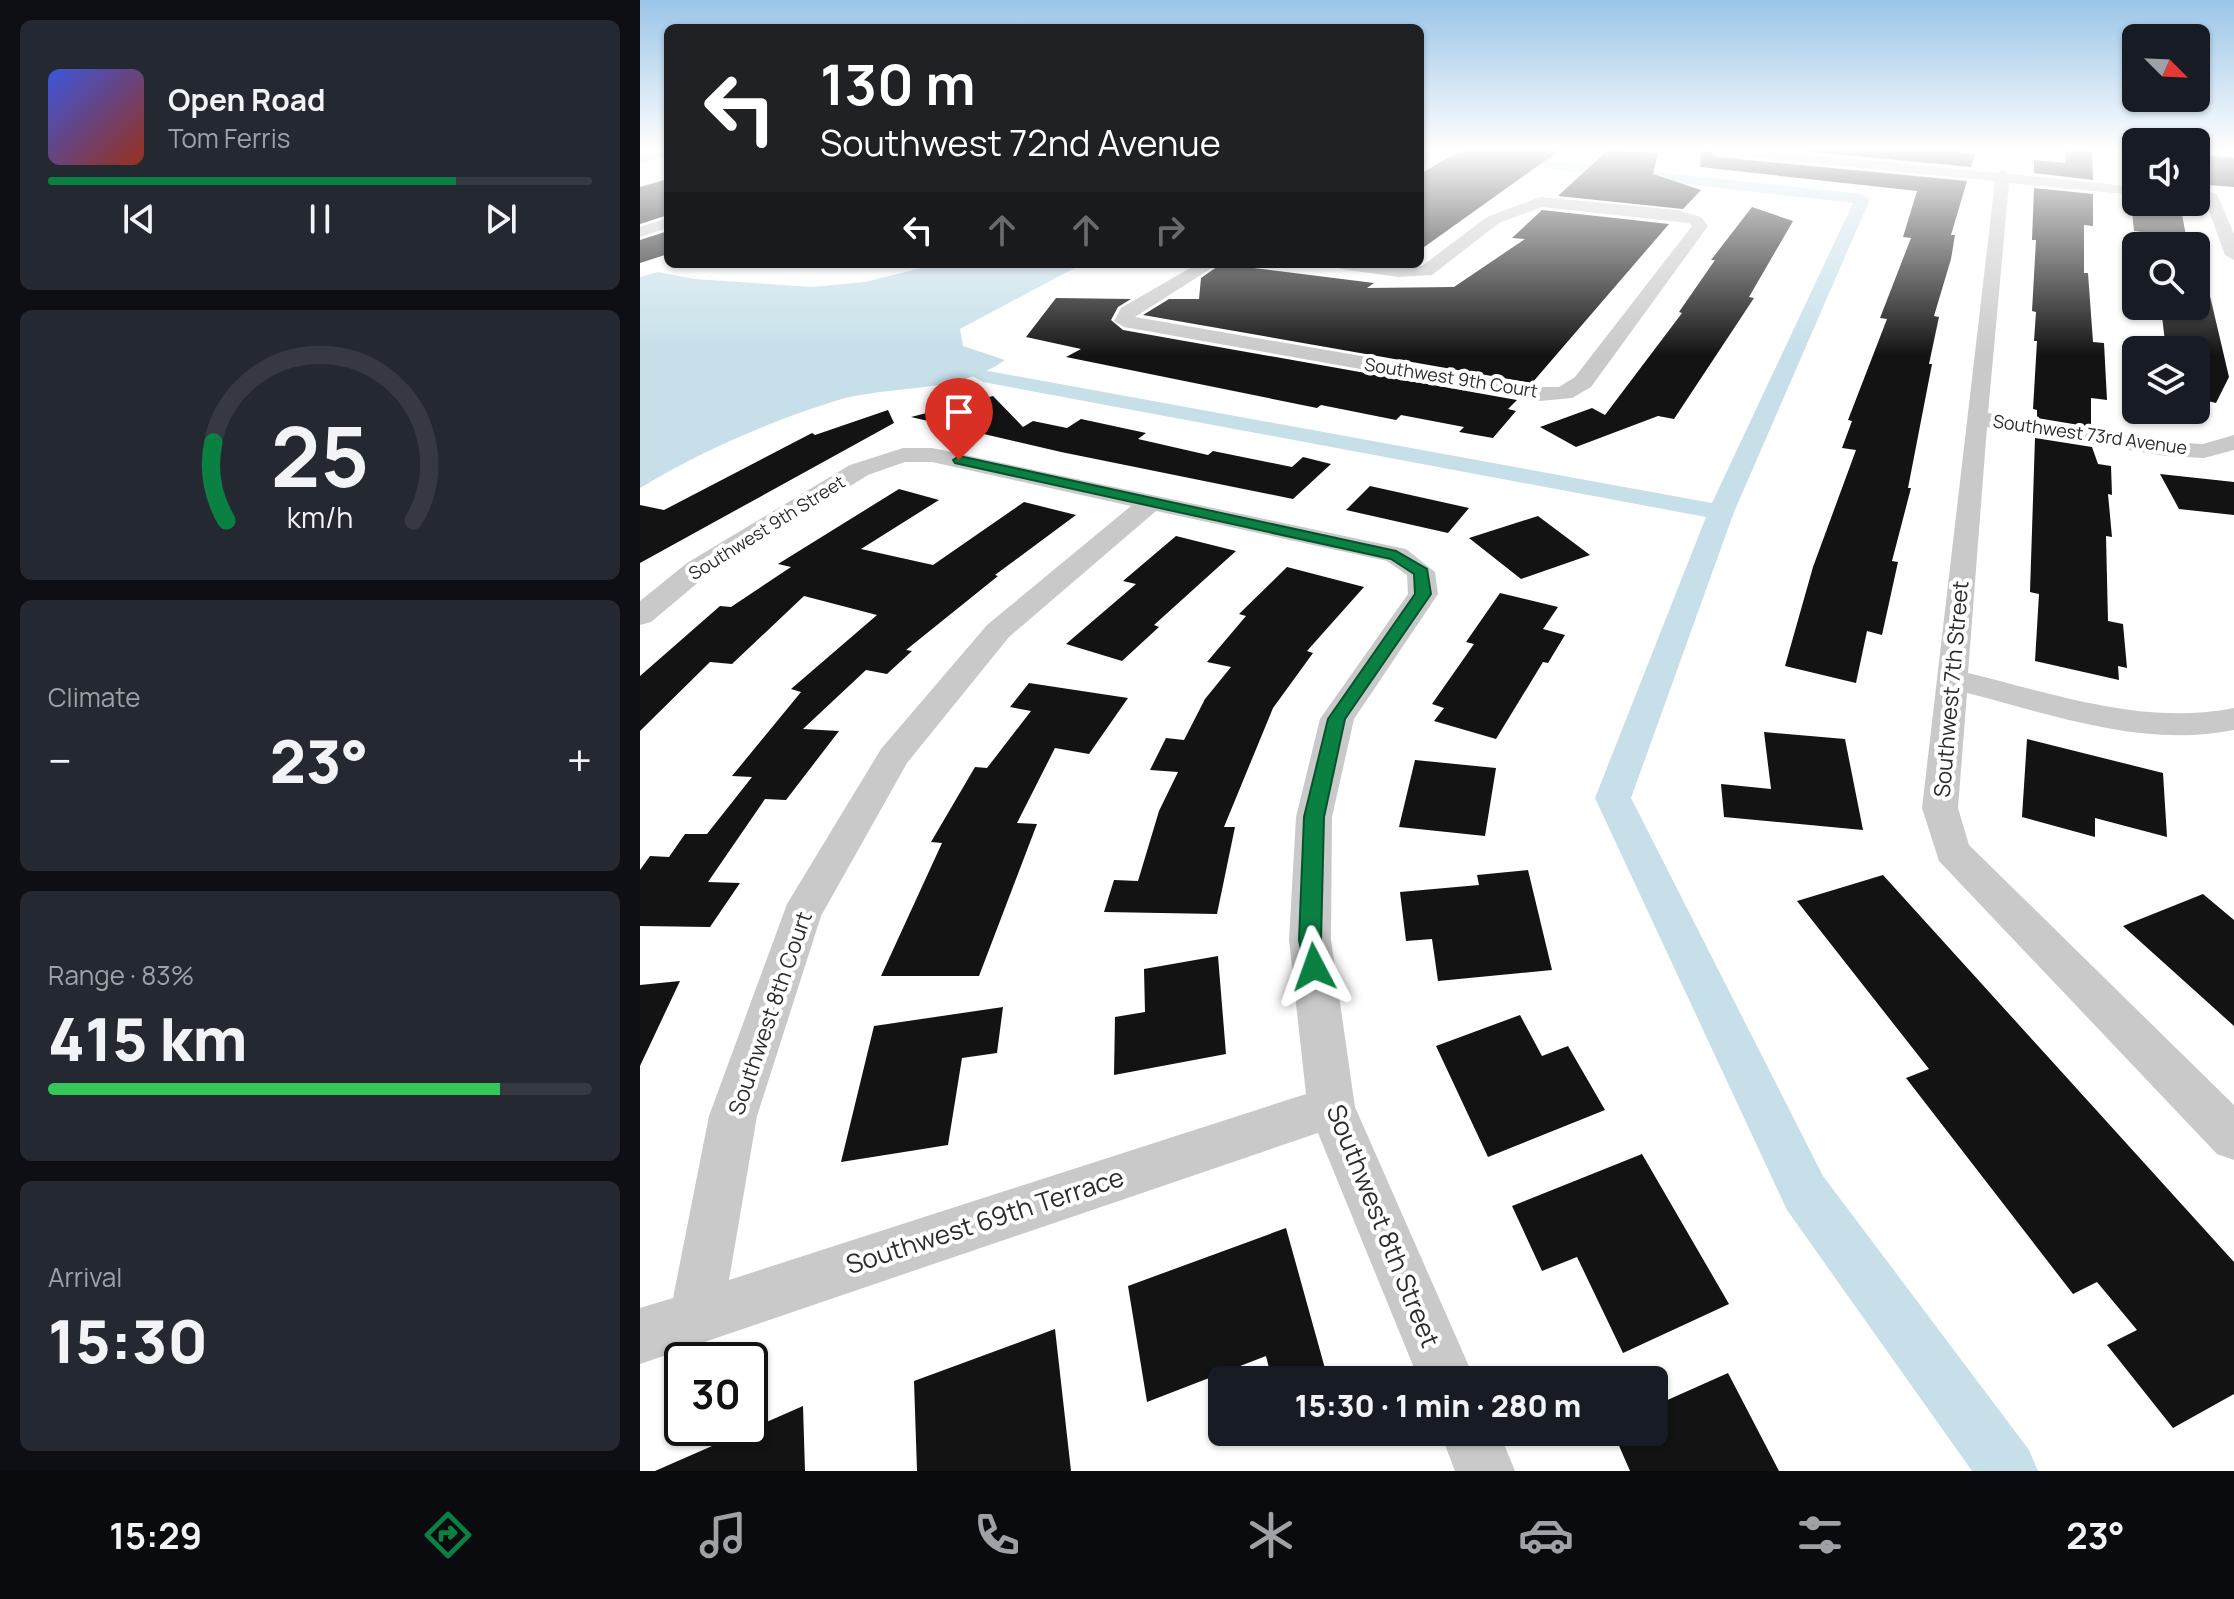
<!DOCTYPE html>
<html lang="en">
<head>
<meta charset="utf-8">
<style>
	body { margin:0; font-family:Manrope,sans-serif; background:#242831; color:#f1f3f6; height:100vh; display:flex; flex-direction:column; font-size:30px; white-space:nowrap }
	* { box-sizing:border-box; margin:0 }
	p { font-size:26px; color:#9ea1a6 }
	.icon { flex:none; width:44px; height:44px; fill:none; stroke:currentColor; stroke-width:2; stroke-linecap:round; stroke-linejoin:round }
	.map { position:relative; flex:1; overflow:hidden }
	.sheet { display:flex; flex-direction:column; gap:20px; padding:20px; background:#0d0f14; width:640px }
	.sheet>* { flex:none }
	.banner { position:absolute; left:24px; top:24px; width:760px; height:244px; border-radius:12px; box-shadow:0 2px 6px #0004; background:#202124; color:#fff; overflow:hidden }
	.needle { width:52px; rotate:114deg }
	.fabs { position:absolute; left:1482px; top:24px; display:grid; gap:16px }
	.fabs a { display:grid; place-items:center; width:88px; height:88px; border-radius:12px; background:#171b24; box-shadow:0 2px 6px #0004; font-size:40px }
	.speed { position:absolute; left:24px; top:1342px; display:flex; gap:16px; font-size:40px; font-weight:700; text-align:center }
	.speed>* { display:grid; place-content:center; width:104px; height:104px; border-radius:50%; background:#171b24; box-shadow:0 2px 6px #0004; line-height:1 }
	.speed .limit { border:4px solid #111; border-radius:12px; background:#fff; color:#111 }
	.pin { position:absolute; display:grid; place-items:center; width:68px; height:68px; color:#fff; margin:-82px -34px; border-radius:50% 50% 50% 0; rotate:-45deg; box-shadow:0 0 8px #0007 }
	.pin .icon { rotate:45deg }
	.me { position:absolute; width:88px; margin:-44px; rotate:356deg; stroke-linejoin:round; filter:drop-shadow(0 0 6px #0008) }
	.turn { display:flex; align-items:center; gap:28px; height:168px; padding:0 24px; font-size:36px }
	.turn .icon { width:104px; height:104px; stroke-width:2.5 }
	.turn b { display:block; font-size:56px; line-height:68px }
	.lanes { display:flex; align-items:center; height:76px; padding:0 24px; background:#0003; justify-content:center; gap:40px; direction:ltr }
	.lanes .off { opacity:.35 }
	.big { font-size:60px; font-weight:800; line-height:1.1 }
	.sheet .widget { flex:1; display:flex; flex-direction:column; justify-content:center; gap:12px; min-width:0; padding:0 28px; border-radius:12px; background:#242831 }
	.sheet .dial { align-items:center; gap:0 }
	.dial svg { height:208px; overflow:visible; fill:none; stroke:#363941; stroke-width:7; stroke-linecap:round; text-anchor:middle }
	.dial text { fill:#f1f3f6; stroke:none }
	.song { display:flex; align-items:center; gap:24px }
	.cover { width:96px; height:96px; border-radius:12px; background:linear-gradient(135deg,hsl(230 70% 55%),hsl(10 70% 35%)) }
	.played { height:8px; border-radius:4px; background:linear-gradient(90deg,#0b8043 75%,#363941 75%) }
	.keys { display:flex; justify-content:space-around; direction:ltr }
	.heat { display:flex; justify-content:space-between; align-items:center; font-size:44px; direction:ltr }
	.charge { height:12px; border-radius:6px; background:linear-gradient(90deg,#34c759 83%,#363941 0) }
	.trip { position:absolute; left:568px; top:1366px; width:460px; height:80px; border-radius:12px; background:#171b24; box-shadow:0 2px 6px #0004; font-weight:800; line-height:80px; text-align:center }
	.dock { display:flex; height:128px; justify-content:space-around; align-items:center; background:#090b0e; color:#9ea1a6 }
	.dock .icon { width:56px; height:56px }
	.dock .selected { color:#0b8043 }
	.dock b { font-size:36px; color:#f1f3f6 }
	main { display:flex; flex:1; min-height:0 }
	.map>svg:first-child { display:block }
</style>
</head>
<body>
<main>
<section class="sheet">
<div class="widget">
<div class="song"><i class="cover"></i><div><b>Open Road</b><p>Tom Ferris</p></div></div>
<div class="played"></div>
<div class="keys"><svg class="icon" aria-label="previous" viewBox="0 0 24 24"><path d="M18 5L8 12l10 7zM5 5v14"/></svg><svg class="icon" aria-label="pause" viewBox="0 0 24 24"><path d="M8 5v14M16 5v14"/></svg><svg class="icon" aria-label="next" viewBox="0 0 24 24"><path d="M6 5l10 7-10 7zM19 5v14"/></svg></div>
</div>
<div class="widget dial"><svg viewBox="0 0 100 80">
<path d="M14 69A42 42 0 1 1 86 69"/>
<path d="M14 69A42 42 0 0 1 9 39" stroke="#0b8043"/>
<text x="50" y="56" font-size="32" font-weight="700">25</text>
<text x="50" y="72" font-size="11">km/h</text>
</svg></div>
<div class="widget"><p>Climate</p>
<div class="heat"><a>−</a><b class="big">23°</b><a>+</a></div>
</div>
<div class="widget"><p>Range · 83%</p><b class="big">415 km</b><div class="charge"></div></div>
<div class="widget"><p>Arrival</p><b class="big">15:30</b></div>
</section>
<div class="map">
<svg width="1594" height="1471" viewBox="0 0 1594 1471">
	<rect width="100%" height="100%" fill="#fff"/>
	<path fill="#c6dfe9" d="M297,264H442L320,329L323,346L365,360C317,395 250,384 195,401C128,422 59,452 0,488V277L18,272L55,279L172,287L225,282Z"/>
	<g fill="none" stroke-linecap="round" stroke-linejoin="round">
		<path fill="#c6dfe9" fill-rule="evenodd" d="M908,150H923L911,161L1222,194L1230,199L1094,512L991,798L1183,1176L1389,1450L1398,1471H1332L1147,1210L955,798L1066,517L343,382L332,376L343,370L1072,503L1213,203L894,167V161Z"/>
	</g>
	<path fill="#131313" d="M822,150H920L780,250V174Z
		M968,150L1018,153L1013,174L1061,190L1043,209L918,196Z
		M1061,150H1068L1078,157L1327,181L1311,235H1315L1311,259L1294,316L1299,317L1289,364H1292L1268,488H1271L1252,561L1258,562L1242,635L1227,631L1216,683L1145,666L1173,567L1216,450L1202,448L1212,421L1208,420L1247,319L1240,318L1271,238L1263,237L1277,191L1060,167Z
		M1152,150H1322L1321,153L1335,154L1331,167Z
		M1426,150H1452L1453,180L1394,173V160L1425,163Z
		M1556,154L1594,158V187L1556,184Z
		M28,179V215L0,224V187Z
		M1394,188L1453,194V226L1444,225V273H1448L1453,342L1464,343L1467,400L1451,398V427L1397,418V410L1393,409L1397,341H1394L1396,312L1392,311L1396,240H1392Z
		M1491,202L1540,204L1548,246H1504L1502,232L1494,231Z
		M1112,207L1153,221L1109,297L1114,298L1034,419L1018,416L936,447L900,427L952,408L965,415L1042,313L1039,312L1075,260H1071Z
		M902,210L1029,224L892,383L503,315L529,299H559L561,278L581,264L734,283L727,288L814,287L885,239L872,238Z
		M28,231V254L0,263V240Z
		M1566,279L1589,377L1576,403L1556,398V350H1526L1521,308L1556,313V280Z
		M416,298L491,299L478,307L471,320L483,330L877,400L868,409L876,411L853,438L819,432L824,427L761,415L756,420L681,405L677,408L426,357L441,349L386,337Z
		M353,396L383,427L393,421L427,428L441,419L506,433L498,439L568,455L573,451L652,467L663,457L691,464L653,499L421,452L271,417Z
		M248,410L254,423L0,563V505L24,510L172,433L175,435Z
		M1395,438L1452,447L1458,464L1471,466L1472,495L1468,494L1472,537L1466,536L1468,621L1483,624L1487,668L1478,666L1479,680L1395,661L1399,594L1390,592Z
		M1520,474L1594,482V515L1539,509Z
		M730,486L829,508L808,533L706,510Z
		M259,489L299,500L221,549L293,565L384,502L436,515L355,575L358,576L266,650L272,651L247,674L226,670L163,729L199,731L146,800L125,799L68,882L100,883L70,927L0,926V870L10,856L29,857L45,834H67L112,777L92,776L161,692L151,689L237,615L164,596L92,664L70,662L0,731V676L80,606L91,607L151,567L138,564Z
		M898,516L950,555L881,579L829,538Z
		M536,536L596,551L514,625L519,627L482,661L426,644L496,584L483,581Z
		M647,567L724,587L667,651L673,653L633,708L584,827H595L577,914L464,912L474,880L498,881L519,811L538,772L510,770L526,738L544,740L565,699L591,667L567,662L606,616L599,614Z
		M860,593L918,607L903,629L925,635L908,663L903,662L856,739L794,721L804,708L792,704L834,644L826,642Z
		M389,683L488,698L449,754L415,748L377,823L397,824L339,976H241L302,843L291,842L335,767L347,768L391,711L370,707Z
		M1124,732L1205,739L1223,830L1084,817L1081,784L1131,789Z
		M1387,739L1523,773L1527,837L1455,818V837L1382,817Z
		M775,760L856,768L845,836L759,827Z
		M888,870L912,970L798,981L792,939L766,941L760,892L839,885L837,875Z
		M1243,875L1594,1262V1394L1533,1428L1467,1345L1497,1330L1457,1282L1433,1294L1266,1078L1289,1069L1157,901Z
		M1563,894L1594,920V1026L1483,926Z
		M578,956L586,1054L474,1075L475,1017L505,1012L504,969Z
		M40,981L0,1066V985Z
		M363,1007L357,1053L322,1058L308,1145L201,1162L234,1026Z
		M880,1015L902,1056L928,1046L965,1110L848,1157L796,1046Z
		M1002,1154L1089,1304L983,1353L937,1257L902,1271L872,1206Z
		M646,1228L686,1372L667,1380H632L626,1356L507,1402L488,1286Z
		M415,1329L431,1471H277L274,1381Z
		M1088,1373L1139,1471H990L973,1432H1014V1406Z
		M163,1406L165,1471H15Z"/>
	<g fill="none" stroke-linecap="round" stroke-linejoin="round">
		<path fill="#c9c9c9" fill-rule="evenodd" d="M780,150H796L780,159Z
			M1071,150H1120L1357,173L1363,170L1370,174L1496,187V195L1369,183L1348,413L1526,442L1563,444L1594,435V450L1564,458L1526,456L1347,427L1328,673C1415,694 1504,726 1594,708V730C1504,748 1414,715 1327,693L1318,808L1329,845L1594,1105V1160L1577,1154L1299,861L1282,808L1355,181L1078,154Z
			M1585,150H1594V154L1587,153Z
			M1565,191L1577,194L1594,234V260L1585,255L1563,194Z
			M900,197L1037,210L1061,217L1068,226L951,387L932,398L900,401L484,327L474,321L481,308L557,264H578L495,317L900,387H919L935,377L1052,226L1049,223L902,207L859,223L792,275L758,277L701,269L692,264L782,266L847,217Z
			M28,218V228L0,237V227Z
			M263,448H292L756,547L766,549L795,572L798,594L714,719L692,817L691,940L715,1107L835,1380H779L678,1133L0,1364V1308L33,1298L69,1116L147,904L241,749L347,625L491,506L292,462H265L228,475L67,575L11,622L0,625V601L47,563L210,465ZM516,511L747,561L767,575L768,594L680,719L656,817L649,940L666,1094L89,1280L117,1116L181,916L267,763L369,637Z
			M800,1432H859L875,1471H815Z"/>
		<path fill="#b6b6b6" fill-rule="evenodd" d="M9,150H28V155L0,163V153Z"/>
	</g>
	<linearGradient id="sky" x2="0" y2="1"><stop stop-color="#9ac5e8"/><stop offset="0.42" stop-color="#fff"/><stop offset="1" stop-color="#fff" stop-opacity="0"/></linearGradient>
	<rect width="1594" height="356" fill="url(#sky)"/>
	<path fill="#0b8043" stroke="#07532c" stroke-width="2" d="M319,456L756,551L787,569L791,594L705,719L684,817L681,940L685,967L682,974H666L659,940L664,817L688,719L775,594L774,574L751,559L315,463L313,460Z"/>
	<g text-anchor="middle" stroke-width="8" stroke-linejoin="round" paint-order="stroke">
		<g font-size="18" fill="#2c2c2c" stroke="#fff">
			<text transform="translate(811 378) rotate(9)" y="6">Southwest 9th Court</text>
			<text transform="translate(1450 435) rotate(8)" y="6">Southwest 73rd Avenue</text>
			<text transform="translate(127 528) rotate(-32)" y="6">Southwest 9th Street</text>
		</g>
		<g font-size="22" fill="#2c2c2c" stroke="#fff">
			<text transform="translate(1311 689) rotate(-85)" y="8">Southwest 7th Street</text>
			<text transform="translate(130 1013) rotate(-71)" y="8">Southwest 8th Court</text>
		</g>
		<g font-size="26" fill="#2c2c2c" stroke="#fff">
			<text transform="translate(345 1221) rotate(-18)" y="9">Southwest 69th Terrace</text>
			<text transform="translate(743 1226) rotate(68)" y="9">Southwest 8th Street</text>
		</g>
	</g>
</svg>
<div class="fabs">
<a><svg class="needle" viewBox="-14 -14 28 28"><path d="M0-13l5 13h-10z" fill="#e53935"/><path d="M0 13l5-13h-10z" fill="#9ea1a6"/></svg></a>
<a><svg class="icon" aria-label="sound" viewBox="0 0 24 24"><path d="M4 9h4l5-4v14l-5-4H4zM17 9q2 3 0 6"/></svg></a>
<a><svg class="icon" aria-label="search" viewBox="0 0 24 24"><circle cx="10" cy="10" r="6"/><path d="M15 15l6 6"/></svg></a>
<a><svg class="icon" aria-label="layers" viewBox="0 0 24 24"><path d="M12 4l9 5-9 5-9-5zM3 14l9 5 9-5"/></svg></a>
</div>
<div class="speed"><div class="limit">30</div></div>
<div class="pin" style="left:319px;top:460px;background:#d93025"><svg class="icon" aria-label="arrive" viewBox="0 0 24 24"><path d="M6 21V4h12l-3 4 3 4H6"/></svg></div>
<svg class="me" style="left:674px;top:967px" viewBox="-20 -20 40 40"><path d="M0-17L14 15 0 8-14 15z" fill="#0b8043" stroke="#fff" stroke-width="4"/></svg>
<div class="trip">15:30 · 1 min · 280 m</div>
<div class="banner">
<div class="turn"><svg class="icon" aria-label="left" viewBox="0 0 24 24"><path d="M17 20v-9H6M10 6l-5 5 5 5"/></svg><div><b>130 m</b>Southwest 72nd Avenue</div></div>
<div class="lanes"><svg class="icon" aria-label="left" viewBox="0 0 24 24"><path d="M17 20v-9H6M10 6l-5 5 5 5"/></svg><svg class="icon off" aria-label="ahead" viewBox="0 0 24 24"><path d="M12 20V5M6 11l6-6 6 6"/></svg><svg class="icon off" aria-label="ahead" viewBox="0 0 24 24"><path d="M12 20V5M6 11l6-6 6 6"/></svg><svg class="icon off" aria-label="right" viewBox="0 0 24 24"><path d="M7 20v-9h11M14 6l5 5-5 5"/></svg></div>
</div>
</div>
</main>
<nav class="dock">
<b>15:29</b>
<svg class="icon selected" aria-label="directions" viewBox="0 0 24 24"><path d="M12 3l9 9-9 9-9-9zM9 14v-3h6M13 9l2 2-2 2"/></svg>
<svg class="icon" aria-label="music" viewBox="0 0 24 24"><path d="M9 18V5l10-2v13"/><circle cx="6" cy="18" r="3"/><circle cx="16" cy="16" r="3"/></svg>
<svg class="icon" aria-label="phone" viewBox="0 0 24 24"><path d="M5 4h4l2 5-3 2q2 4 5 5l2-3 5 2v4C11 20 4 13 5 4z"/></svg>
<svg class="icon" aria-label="climate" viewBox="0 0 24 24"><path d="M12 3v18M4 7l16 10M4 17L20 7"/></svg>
<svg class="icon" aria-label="car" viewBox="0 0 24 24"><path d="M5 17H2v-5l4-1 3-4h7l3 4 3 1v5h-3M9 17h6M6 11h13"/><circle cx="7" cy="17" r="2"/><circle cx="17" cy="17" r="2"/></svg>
<svg class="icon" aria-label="filters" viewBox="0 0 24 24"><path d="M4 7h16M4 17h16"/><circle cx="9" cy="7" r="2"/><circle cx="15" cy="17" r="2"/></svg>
<b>23°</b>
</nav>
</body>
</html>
